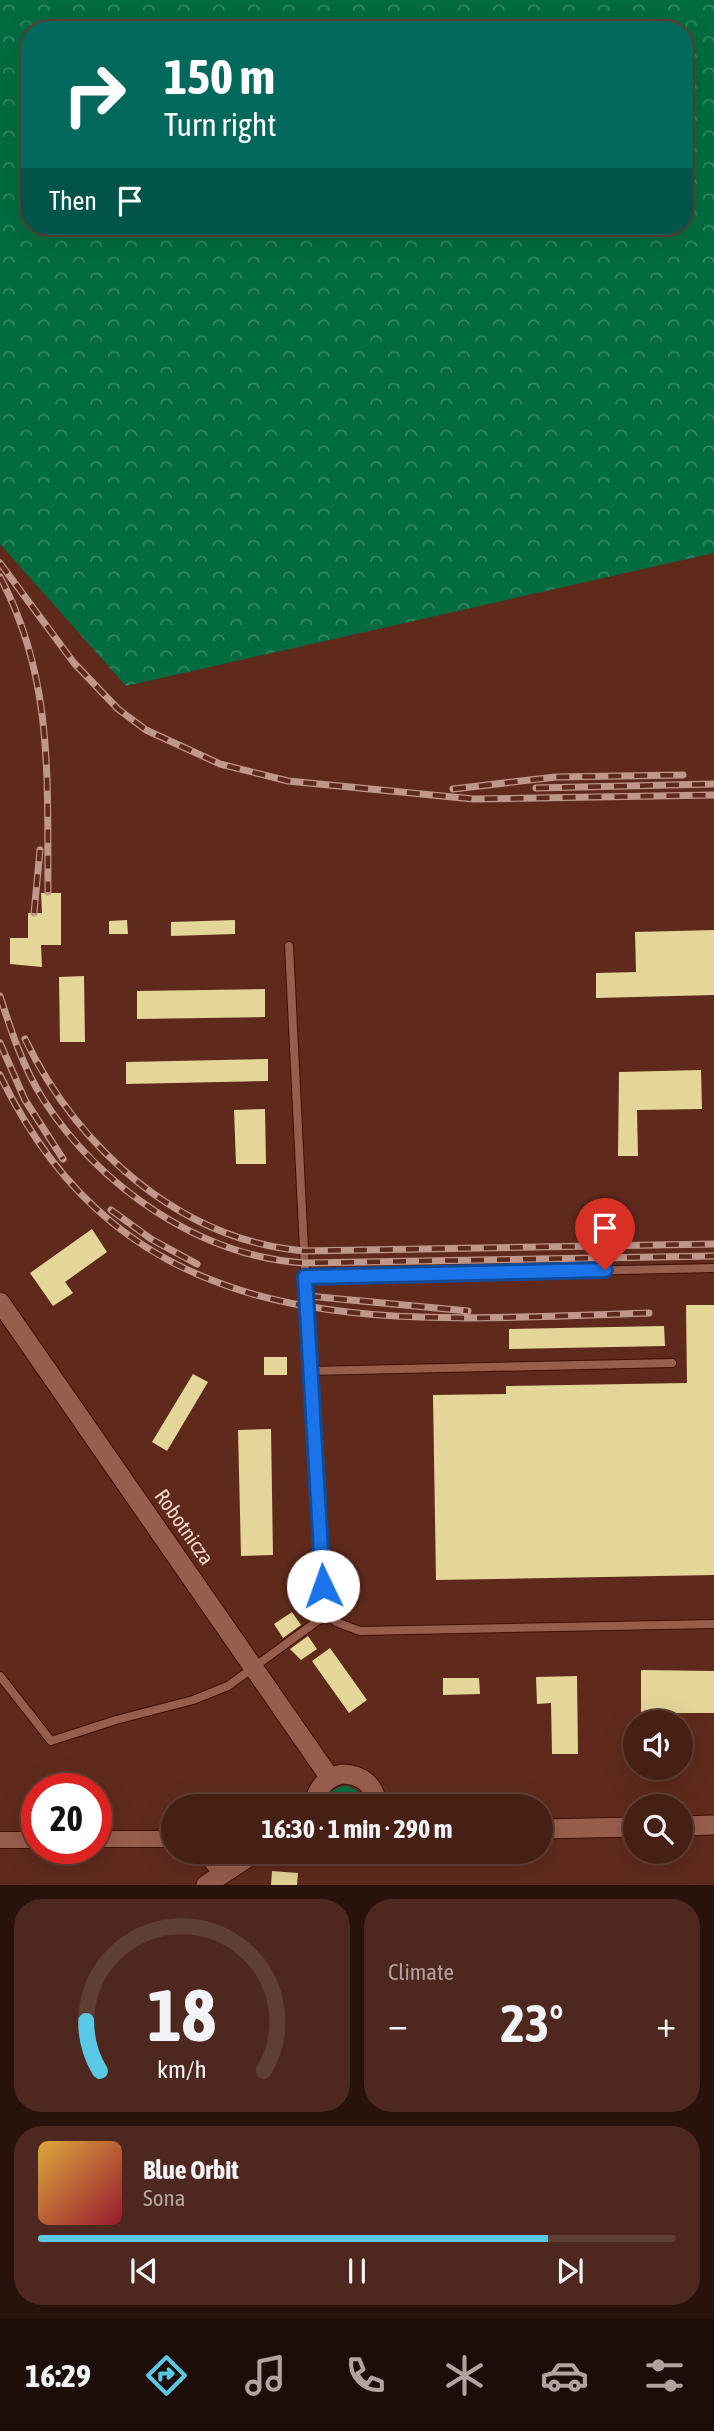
<!DOCTYPE html>
<html lang="en">
<head>
<meta charset="utf-8">
<style>
	body { margin:0; font-family:"Asap Condensed",sans-serif; background:#4e281e; color:#f1f3f6; height:100vh; display:flex; flex-direction:column; font-size:26px; white-space:nowrap }
	* { box-sizing:border-box; margin:0 }
	p { font-size:23px; color:#b0a3a0 }
	.icon { flex:none; width:38px; height:38px; fill:none; stroke:currentColor; stroke-width:2; stroke-linecap:round; stroke-linejoin:round }
	.map { position:relative; height:1885px; overflow:hidden }
	.details { display:flex; flex-direction:column; gap:14px; padding:14px; background:#27120c; flex:1 }
	.details>* { flex:none }
	.guide { position:absolute; left:21px; top:21px; width:672px; height:214px; border-radius:28px; box-shadow:0 7px 28px #0002,0 0 0 2px #5f3e34; background:#00695c; color:#fff; overflow:hidden }
	.tools { position:absolute; left:623px; top:1710px; display:grid; gap:14px }
	.tools a { display:grid; place-items:center; width:70px; height:70px; border-radius:50%; background:#472015; box-shadow:0 7px 28px #0002,0 0 0 2px #5f3e34; font-size:35px }
	.speed { position:absolute; left:21px; top:1773px; display:flex; gap:14px; font-size:35px; font-weight:700; text-align:center }
	.speed>* { display:grid; place-content:center; width:91px; height:91px; border-radius:50%; background:#472015; box-shadow:0 7px 28px #0002,0 0 0 2px #5f3e34; line-height:1 }
	.speed .limit { border:10px solid #d22; background:#fff; color:#111 }
	.pin { position:absolute; display:grid; place-items:center; width:60px; height:60px; color:#fff; margin:-72px -30px; border-radius:50% 50% 50% 0; rotate:-45deg; box-shadow:0 0 7px #0007 }
	.pin .icon { rotate:45deg }
	.me { position:absolute; width:77px; margin:-38px; rotate:357deg; stroke-linejoin:round; filter:drop-shadow(0 0 5px #0008) }
	.turn { display:flex; align-items:center; gap:24px; height:147px; padding:0 28px; font-size:32px }
	.turn .icon { width:91px; height:91px; stroke-width:2.5 }
	.turn b { display:block; font-size:49px; line-height:60px }
	.then { display:flex; align-items:center; height:66px; padding:0 28px; background:#0003; gap:14px; font-size:26px }
	.big { font-size:52px; font-weight:700; line-height:1.1 }
	.details .card { flex:1; display:flex; flex-direction:column; justify-content:center; gap:10px; min-width:0; padding:0 24px; border-radius:28px; background:#4e281e }
	.details .dial { align-items:center; gap:0 }
	.dial svg { height:182px; overflow:visible; fill:none; stroke:#5f3e34; stroke-width:7; stroke-linecap:round; text-anchor:middle }
	.dial text { fill:#f1f3f6; stroke:none }
	.song { display:flex; align-items:center; gap:21px }
	.cover { width:84px; height:84px; border-radius:10px; background:linear-gradient(135deg,hsl(40 70% 55%),hsl(350 70% 35%)) }
	.played { height:7px; border-radius:4px; background:linear-gradient(90deg,#58c8e4 80%,#5f3e34 80%) }
	.keys { display:flex; justify-content:space-around; direction:ltr }
	.heat { display:flex; justify-content:space-between; align-items:center; font-size:38px; direction:ltr }
	.details .tiles { flex:1; display:grid; gap:14px; grid-template-columns:1fr 1fr }
	.card:last-child { grid-column:span 2 }
	.trip { position:absolute; left:161px; top:1794px; width:392px; height:70px; border-radius:35px; background:#472015; box-shadow:0 7px 28px #0002,0 0 0 2px #5f3e34; font-weight:700; line-height:70px; text-align:center }
	.dock { display:flex; height:112px; justify-content:space-around; align-items:center; background:#1c0d08; color:#b0a3a0 }
	.dock .icon { width:49px; height:49px }
	.dock .current { color:#58c8e4 }
	.dock b { font-size:32px; color:#f1f3f6 }
	.map>svg:first-child { display:block }
</style>
</head>
<body>
<div class="map">
<svg width="714" height="1885" viewBox="0 0 714 1885">
	<defs>
		<pattern id="forest-crowns" width="20" height="18" patternUnits="userSpaceOnUse" patternTransform="scale(1.75)"><rect width="20" height="18" fill="#006c3f"/><path d="M2 6a3 3 0 1 1 6 0M12 15a3 3 0 1 1 6 0" fill="none" stroke="#338762"/></pattern>
	</defs>
	<rect width="100%" height="100%" fill="#5f2a1c"/>
	<path fill="#006c3f" d="M342,1786C355,1786 364,1793 364,1806H325L330,1792Z"/>
	<path fill="url(#forest-crowns)" fill-rule="evenodd" d="M0,0H714V553L126,686L0,544ZM30,30H684V226H30Z"/>
	<path fill="#e4d598" d="M41,893H61V945H41L42,967L10,964V938H28V913H42Z
		M127,920L128,934H109V921Z
		M235,920V934L171,936V922Z
		M714,930V995L596,998V973L636,972L635,932Z
		M84,976L85,1042H60L59,977Z
		M265,989V1017L137,1019V991Z
		M268,1059V1081L126,1084V1062Z
		M701,1070L702,1109L637,1110L638,1156H618L619,1072Z
		M265,1109L266,1164H236L234,1110Z
		M92,1229L107,1252L65,1282L73,1293L53,1306L30,1273Z
		M686,1305H714V1575L436,1580L433,1395L506,1394V1386L687,1383Z
		M664,1326L665,1346L509,1349V1329Z
		M264,1357H287V1375H264Z
		M193,1374L208,1382L167,1451L152,1442Z
		M271,1429L273,1555L241,1556L238,1430Z
		M292,1612L301,1625L283,1638L274,1624Z
		M308,1636L317,1649L301,1660L290,1649Z
		M330,1648L367,1700L349,1713L312,1661Z
		M641,1670L714,1671V1713H641Z
		M577,1676L578,1754H552L551,1703L537,1704L536,1677Z
		M443,1678H479L480,1694L443,1695Z
		M272,1871L298,1873L297,1885H271Z"/>
	<g fill="none" stroke-linecap="round" stroke-linejoin="round">
		<g stroke="#410f03" stroke-width="10">
			<path id="service" d="M289,946L310,1371L327,1614L336,1622L360,1631L714,1624
				M305,1277L714,1268
				M310,1371L672,1363
				M0,1676L51,1741L116,1720L193,1700L228,1686L327,1614"/>
		</g>
		<g stroke="#410f03" stroke-width="18">
			<path id="minor" d="M96,1839H173
				M0,1840H37
				M204,1852L222,1874"/>
		</g>
		<g stroke="#410f03" stroke-width="21">
			<path id="tertiary" d="M0,1302L330,1778
				M314,1806C316,1789 325,1778 342,1774C362,1774 376,1786 377,1806
				M681,1826L714,1825
				M541,1829L635,1827
				M206,1885L256,1852"/>
		</g>
		<use href="#service" stroke="#985e4d" stroke-width="8"/>
		<use href="#minor" stroke="#985e4d" stroke-width="16"/>
		<use href="#tertiary" stroke="#985e4d" stroke-width="19"/>
		<g stroke="#c0978b" stroke-width="7">
			<path id="rail" d="M0,563L74,663L118,709L146,730L220,764L288,781L473,799L714,795
				M0,577C54,679 47,780 48,892
				M536,788L714,784
				M453,789L556,777L683,775
				M34,913L40,850
				M0,996C11,1031 23,1067 43,1099C99,1186 200,1257 305,1263L714,1256
				M25,1039C78,1148 179,1240 304,1251L714,1244
				M0,1043L25,1100L63,1159
				M0,1075C132,1350 390,1321 649,1313
				M111,1210L151,1239L197,1264
				M308,1296L468,1311"/>
		</g>
		<use href="#rail" stroke="#5f2a1c" stroke-width="4.5" stroke-dasharray="13" stroke-linecap="butt"/>
	</g>
	<g fill="none" stroke-linecap="round" stroke-linejoin="round">
		<g stroke="#114b97" stroke-width="18">
			<path id="route" d="M323,1586L305,1277L605,1270"/>
		</g>
		<use href="#route" stroke="#1a73e8" stroke-width="12"/>
	</g>
	<g text-anchor="middle" stroke-width="7" stroke-linejoin="round" paint-order="stroke">
		<g font-size="21" fill="#f8d6cc" stroke="#5f2a1c">
			<text transform="translate(184 1527) rotate(55)" y="7">Robotnicza</text>
		</g>
	</g>
</svg>
<div class="tools">
<a><svg class="icon" aria-label="sound" viewBox="0 0 24 24"><path d="M4 9h4l5-4v14l-5-4H4zM17 9q2 3 0 6"/></svg></a>
<a><svg class="icon" aria-label="search" viewBox="0 0 24 24"><circle cx="10" cy="10" r="6"/><path d="M15 15l6 6"/></svg></a>
</div>
<div class="speed"><div class="limit">20</div></div>
<div class="pin" style="left:605px;top:1270px;background:#d93025"><svg class="icon" aria-label="arrive" viewBox="0 0 24 24"><path d="M6 21V4h12l-3 4 3 4H6"/></svg></div>
<svg class="me" style="left:323px;top:1586px" viewBox="-20 -20 40 40"><circle r="19" fill="#fff"/><path d="M0-13L10 11 0 6-10 11z" fill="#1a73e8"/></svg>
<div class="trip">16:30 · 1 min · 290 m</div>
<div class="guide">
<div class="turn"><svg class="icon" aria-label="right" viewBox="0 0 24 24"><path d="M7 20v-9h11M14 6l5 5-5 5"/></svg><div><b>150 m</b>Turn right</div></div>
<div class="then">Then<svg class="icon" aria-label="arrive" viewBox="0 0 24 24"><path d="M6 21V4h12l-3 4 3 4H6"/></svg></div>
</div>
</div>
<section class="details">
<div class="tiles">
<div class="card dial"><svg viewBox="0 0 100 80">
<path d="M14 69A42 42 0 1 1 86 69"/>
<path d="M14 69A42 42 0 0 1 8 47" stroke="#58c8e4"/>
<text x="50" y="56" font-size="32" font-weight="700">18</text>
<text x="50" y="72" font-size="11">km/h</text>
</svg></div>
<div class="card"><p>Climate</p>
<div class="heat"><a>−</a><b class="big">23°</b><a>+</a></div>
</div>
<div class="card">
<div class="song"><i class="cover"></i><div><b>Blue Orbit</b><p>Sona</p></div></div>
<div class="played"></div>
<div class="keys"><svg class="icon" aria-label="previous" viewBox="0 0 24 24"><path d="M18 5L8 12l10 7zM5 5v14"/></svg><svg class="icon" aria-label="pause" viewBox="0 0 24 24"><path d="M8 5v14M16 5v14"/></svg><svg class="icon" aria-label="next" viewBox="0 0 24 24"><path d="M6 5l10 7-10 7zM19 5v14"/></svg></div>
</div>
</div>
</section>
<nav class="dock">
<b>16:29</b>
<svg class="icon current" aria-label="directions" viewBox="0 0 24 24"><path d="M12 3l9 9-9 9-9-9zM9 14v-3h6M13 9l2 2-2 2"/></svg>
<svg class="icon" aria-label="music" viewBox="0 0 24 24"><path d="M9 18V5l10-2v13"/><circle cx="6" cy="18" r="3"/><circle cx="16" cy="16" r="3"/></svg>
<svg class="icon" aria-label="phone" viewBox="0 0 24 24"><path d="M5 4h4l2 5-3 2q2 4 5 5l2-3 5 2v4C11 20 4 13 5 4z"/></svg>
<svg class="icon" aria-label="climate" viewBox="0 0 24 24"><path d="M12 3v18M4 7l16 10M4 17L20 7"/></svg>
<svg class="icon" aria-label="car" viewBox="0 0 24 24"><path d="M5 17H2v-5l4-1 3-4h7l3 4 3 1v5h-3M9 17h6M6 11h13"/><circle cx="7" cy="17" r="2"/><circle cx="17" cy="17" r="2"/></svg>
<svg class="icon" aria-label="filters" viewBox="0 0 24 24"><path d="M4 7h16M4 17h16"/><circle cx="9" cy="7" r="2"/><circle cx="15" cy="17" r="2"/></svg>
</nav>
</body>
</html>
